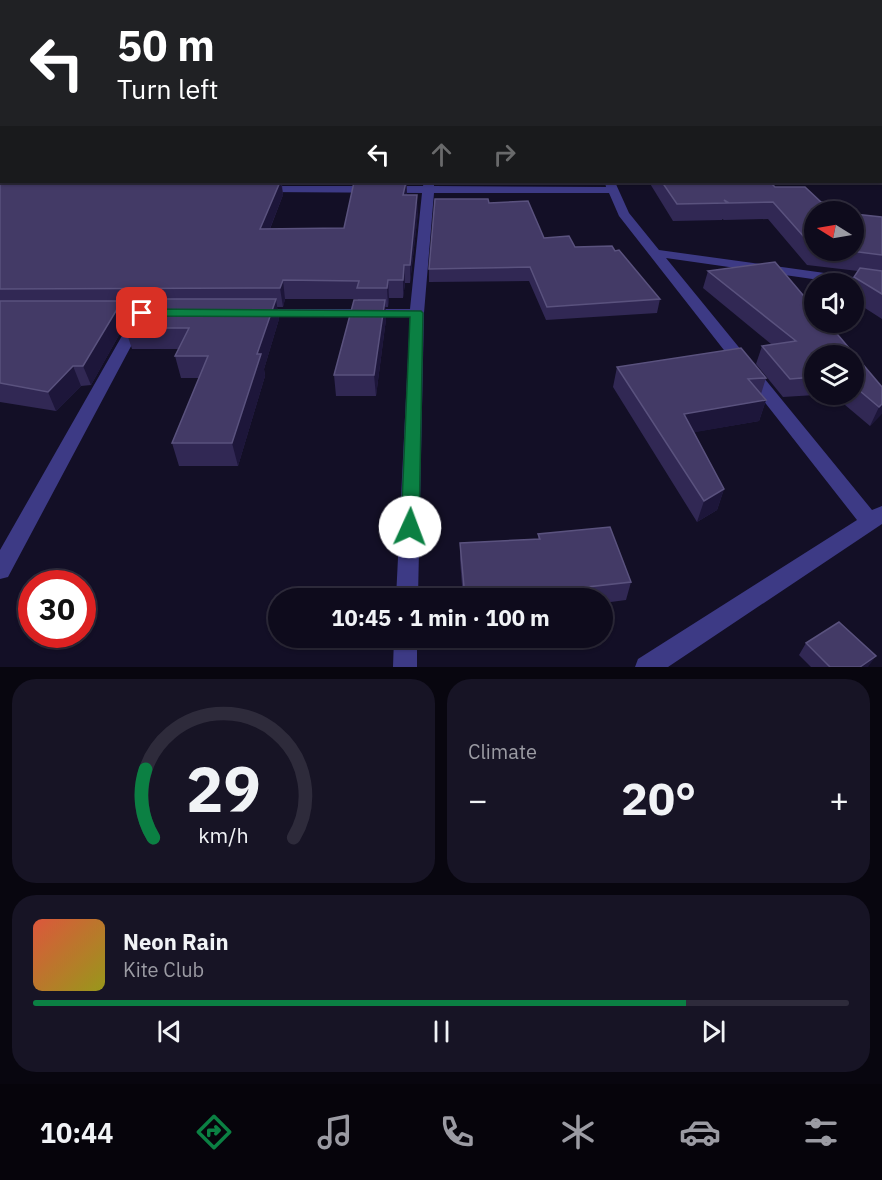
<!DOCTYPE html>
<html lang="en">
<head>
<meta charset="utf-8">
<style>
	body { margin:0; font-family:"IBM Plex Sans",sans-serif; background:#171425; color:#f1f3f6; height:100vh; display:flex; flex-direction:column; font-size:22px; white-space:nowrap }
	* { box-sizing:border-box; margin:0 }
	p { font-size:20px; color:#9b9ba3 }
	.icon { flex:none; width:33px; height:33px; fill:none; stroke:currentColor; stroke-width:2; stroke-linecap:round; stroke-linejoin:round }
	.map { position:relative; height:667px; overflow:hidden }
	.side { display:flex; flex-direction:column; gap:12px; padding:12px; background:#08060f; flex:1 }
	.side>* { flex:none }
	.top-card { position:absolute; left:0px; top:0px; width:882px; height:183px; box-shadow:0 2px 4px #0004,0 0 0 2px #2e2b3b; background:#202124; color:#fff; overflow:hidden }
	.needle { width:39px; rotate:281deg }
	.controls { position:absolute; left:804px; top:201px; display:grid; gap:12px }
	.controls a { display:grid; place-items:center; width:60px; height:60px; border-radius:50%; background:#0e0b1c; box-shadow:0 2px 4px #0004,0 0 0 2px #2e2b3b; font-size:30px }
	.speed { position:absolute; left:18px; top:570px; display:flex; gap:12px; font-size:30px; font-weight:700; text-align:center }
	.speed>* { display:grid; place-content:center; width:78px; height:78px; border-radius:50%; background:#0e0b1c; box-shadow:0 2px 4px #0004,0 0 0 2px #2e2b3b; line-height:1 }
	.speed .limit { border:9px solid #d22; background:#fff; color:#111 }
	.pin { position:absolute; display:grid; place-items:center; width:51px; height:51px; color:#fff; margin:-26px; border-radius:12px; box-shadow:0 3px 9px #0006 }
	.me { position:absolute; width:66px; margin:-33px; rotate:2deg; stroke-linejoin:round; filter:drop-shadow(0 0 4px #0008) }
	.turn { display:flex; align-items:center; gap:21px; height:126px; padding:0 18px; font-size:27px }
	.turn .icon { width:78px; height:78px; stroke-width:2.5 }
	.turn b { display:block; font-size:42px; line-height:51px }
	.lanes { display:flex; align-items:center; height:57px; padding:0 18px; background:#0003; justify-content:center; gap:30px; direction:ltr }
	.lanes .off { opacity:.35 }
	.big { font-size:45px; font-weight:800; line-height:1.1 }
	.side .widget { flex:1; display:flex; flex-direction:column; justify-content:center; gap:9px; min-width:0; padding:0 21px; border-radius:24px; background:#171425 }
	.side .dial { align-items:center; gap:0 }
	.dial svg { height:156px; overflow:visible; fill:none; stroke:#2e2b3b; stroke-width:7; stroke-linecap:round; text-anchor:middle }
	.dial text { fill:#f1f3f6; stroke:none }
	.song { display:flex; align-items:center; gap:18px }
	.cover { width:72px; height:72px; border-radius:9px; background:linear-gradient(135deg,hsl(10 70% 55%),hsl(60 70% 35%)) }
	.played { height:6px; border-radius:3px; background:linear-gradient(90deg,#0b8043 80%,#2e2b3b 80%) }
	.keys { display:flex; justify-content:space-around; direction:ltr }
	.heat { display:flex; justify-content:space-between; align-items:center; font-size:33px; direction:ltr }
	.side .tiles { flex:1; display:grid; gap:12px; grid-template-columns:1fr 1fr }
	.widget:last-child { grid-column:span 2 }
	.trip { position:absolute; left:268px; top:588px; width:345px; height:60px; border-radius:30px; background:#0e0b1c; box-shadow:0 2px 4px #0004,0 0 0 2px #2e2b3b; font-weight:800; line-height:60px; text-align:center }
	.tab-bar { display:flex; height:96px; justify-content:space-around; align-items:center; background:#06040b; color:#9b9ba3 }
	.tab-bar .icon { width:42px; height:42px }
	.tab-bar .current { color:#0b8043 }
	.tab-bar b { font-size:27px; color:#f1f3f6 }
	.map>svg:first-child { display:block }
</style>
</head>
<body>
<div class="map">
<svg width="882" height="667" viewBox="0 0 882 667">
	<rect width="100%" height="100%" fill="#130f26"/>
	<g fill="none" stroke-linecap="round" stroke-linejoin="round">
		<path fill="#3d3a85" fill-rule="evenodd" d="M441,0H447V2H441Z
			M583,0H589L591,2H584Z
			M424,182H434V186L606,187L605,182H615L629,213L659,250L882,281V289L666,258L872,510L882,506V524L668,667H635L638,659L857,520L619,216L609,193H434L424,313L418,598H396L410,317H258L251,313L258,309H410L422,193L262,192L256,189L262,186H423Z
			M138,316L145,320L8,577L0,579V550L131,320Z
			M394,638H417V667H393Z"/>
	</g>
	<path fill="#312854" d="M687,0H882V181L880,179V2H688Z
		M0,4H2V182H289L288,184H282L283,195L270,229L344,228L354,182H410V184H407V195L418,212L410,283H405L403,298H389L388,307H385L386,319L376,396H336L334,375L358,299H285L283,307H277L279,319L264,369L265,376L238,466H179L172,443L199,378H181L175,356L179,349H132L125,328L137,307H124L128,319L91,385L81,386L56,411L0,402Z
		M649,182H770L775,187L814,212V250H854L882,217V319L854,301V284H851L858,271L807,265L768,219L724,220L722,219V220L673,221Z
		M489,203L544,238L575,247L615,251L660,299L657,313L546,320L529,281L429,282V269Z
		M775,262L814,308V322H827L882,387V413L870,426L832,394H854V356H814V394H831L783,397L756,364L762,346L771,344L703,288L708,271Z
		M617,367L766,378L761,394L766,400L759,421L694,432L724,489L717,510L697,522L613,387Z
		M538,534L631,582L626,600L603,603V598H463L460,560V543L538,539Z
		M806,643L868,667H811L799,655Z"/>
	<path fill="#1d163a" d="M280,182H281L283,195L263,246L260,229Z
		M406,182L407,195H403Z
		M417,195L418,212L410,283V265Z
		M404,265L405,283L403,298V280Z
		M283,280L285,299L283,307L280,288Z
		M388,280L389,298L388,307L387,288Z
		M276,299L279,319L264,369L265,376L238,466L232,443L257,354Z
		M385,300L386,319L376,396L374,375Z
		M122,301L128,319L91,385L83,366Z
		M73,366L81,386L56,411L48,392Z
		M766,400L759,421L679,435L684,414Z
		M882,404V413L881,415L870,426L879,407Z
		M724,489L717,510L697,522L704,501Z
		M876,656L868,667H860Z"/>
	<path fill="#433a66" stroke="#5a527e" stroke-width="1.5" d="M7,0H421V2H5Z
		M694,0H882V41H880V2H695Z
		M0,4H2V168H0Z
		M880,43L882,44V156L880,154Z
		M0,178H2V182H280L260,229L344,228L354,182H406L403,195H417L410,265H404L403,280H388L387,288H357L359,281L283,280L280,288L0,289Z
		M662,182H770L775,187H805L821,202H828L839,212H814V247H813L773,202L729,203L724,200L727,203L677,204Z
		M435,199H488L489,203L528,201L544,238L569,236L575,247L612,246L615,251L619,250L660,299L547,307L530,267L429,269Z
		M854,214L882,217V255L843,250H854Z
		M775,262L814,308V322H827L882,387V404L879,407L854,386V356H814V377L790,379L762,346L796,341L708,271Z
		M860,268L882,271V294L854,277Z
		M142,299H276L257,354H261L232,443H172L208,356H175L189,328H125Z
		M354,300H385L374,375H334Z
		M0,301H122L83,366H73L48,392L0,383Z
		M741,348L766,378L748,379L766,400L684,414L724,489L704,501L617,367Z
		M610,527L631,582L525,594L526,598H465L460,543L540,539L538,534Z
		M839,622L876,656L860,667H830L806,643Z"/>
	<path fill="#0b8043" stroke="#07532c" stroke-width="1.5" d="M142,309L421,311L423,313L419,527L416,533L410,535L403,533L401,527L410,317L137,316L135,313Z"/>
</svg>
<div class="controls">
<a><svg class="needle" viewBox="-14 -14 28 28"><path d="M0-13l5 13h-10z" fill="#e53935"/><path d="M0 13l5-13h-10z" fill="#9b9ba3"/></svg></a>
<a><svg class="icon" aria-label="sound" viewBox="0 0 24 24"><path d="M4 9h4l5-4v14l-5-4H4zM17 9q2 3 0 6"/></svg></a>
<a><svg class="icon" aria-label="layers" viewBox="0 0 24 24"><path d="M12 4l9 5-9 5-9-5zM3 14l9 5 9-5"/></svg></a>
</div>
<div class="speed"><div class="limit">30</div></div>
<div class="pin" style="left:142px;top:313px;background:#d93025"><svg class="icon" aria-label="arrive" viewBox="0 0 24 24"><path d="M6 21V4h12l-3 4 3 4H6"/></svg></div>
<svg class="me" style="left:410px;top:527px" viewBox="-20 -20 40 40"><circle r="19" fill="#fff"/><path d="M0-13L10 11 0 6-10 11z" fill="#0b8043"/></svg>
<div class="trip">10:45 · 1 min · 100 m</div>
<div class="top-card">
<div class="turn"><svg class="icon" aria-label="left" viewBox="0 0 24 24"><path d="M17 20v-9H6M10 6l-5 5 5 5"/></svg><div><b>50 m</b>Turn left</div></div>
<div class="lanes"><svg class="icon" aria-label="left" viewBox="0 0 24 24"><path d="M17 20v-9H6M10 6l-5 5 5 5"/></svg><svg class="icon off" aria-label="ahead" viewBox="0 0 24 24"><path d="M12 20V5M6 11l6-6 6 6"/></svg><svg class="icon off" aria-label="right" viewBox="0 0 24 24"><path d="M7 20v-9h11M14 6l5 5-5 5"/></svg></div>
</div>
</div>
<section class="side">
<div class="tiles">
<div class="widget dial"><svg viewBox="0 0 100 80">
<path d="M14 69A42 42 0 1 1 86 69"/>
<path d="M14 69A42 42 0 0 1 10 34" stroke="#0b8043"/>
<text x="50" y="56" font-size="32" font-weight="700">29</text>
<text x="50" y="72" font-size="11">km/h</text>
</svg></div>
<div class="widget"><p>Climate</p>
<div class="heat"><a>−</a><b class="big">20°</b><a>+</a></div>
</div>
<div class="widget">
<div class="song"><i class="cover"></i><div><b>Neon Rain</b><p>Kite Club</p></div></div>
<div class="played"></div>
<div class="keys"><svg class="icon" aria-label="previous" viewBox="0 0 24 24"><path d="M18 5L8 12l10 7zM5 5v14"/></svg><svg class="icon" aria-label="pause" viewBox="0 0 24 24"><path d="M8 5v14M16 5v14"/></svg><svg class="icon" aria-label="next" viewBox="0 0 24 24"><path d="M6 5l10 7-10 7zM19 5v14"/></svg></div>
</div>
</div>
</section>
<nav class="tab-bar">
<b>10:44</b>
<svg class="icon current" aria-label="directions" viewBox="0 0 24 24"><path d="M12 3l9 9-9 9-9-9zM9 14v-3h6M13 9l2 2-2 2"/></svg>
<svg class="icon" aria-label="music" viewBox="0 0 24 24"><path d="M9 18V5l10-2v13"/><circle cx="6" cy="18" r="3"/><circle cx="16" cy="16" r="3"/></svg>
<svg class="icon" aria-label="phone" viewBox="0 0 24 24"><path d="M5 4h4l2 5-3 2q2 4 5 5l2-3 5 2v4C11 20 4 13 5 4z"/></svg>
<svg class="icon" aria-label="climate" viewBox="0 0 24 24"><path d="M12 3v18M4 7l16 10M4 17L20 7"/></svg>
<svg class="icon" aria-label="car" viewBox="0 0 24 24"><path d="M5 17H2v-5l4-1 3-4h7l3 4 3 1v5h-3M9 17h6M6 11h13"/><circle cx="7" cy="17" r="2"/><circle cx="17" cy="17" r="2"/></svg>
<svg class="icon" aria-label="filters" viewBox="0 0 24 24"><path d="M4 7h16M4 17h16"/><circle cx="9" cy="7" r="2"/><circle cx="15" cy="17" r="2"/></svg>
</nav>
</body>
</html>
